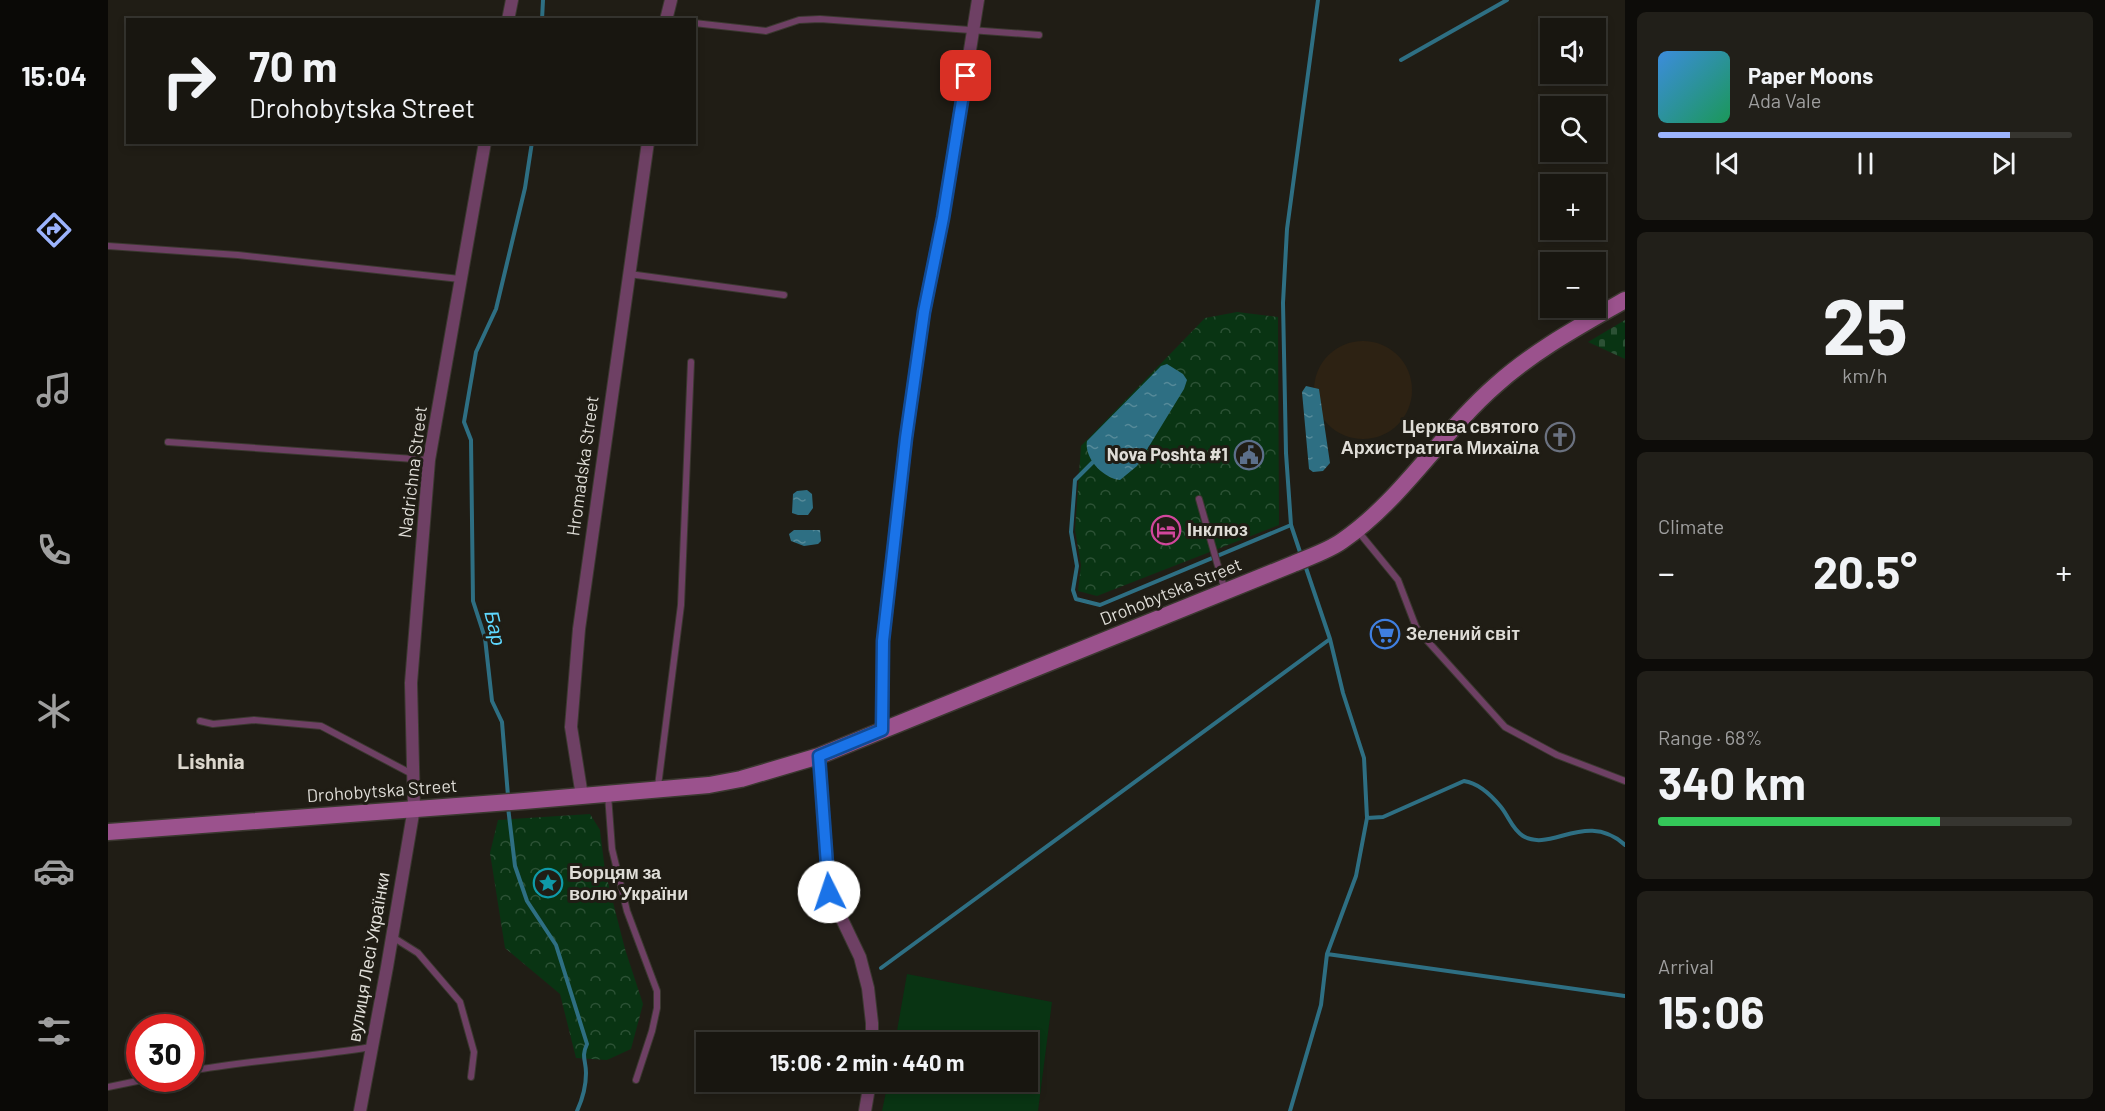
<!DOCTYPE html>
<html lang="en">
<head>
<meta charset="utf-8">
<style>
	body { margin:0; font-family:Barlow,sans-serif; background:#211f19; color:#f1f3f6; height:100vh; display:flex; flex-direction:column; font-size:22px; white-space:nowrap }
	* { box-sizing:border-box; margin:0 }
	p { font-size:20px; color:#9f9f9f }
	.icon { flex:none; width:33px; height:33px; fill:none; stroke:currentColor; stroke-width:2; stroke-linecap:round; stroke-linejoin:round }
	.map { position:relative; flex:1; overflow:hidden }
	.sheet { display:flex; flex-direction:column; gap:12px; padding:12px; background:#0d0c09; width:480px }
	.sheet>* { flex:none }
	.top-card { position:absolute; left:18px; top:18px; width:570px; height:126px; border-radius:0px; box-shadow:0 3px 9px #0003,0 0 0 2px #363530; background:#181610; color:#f1f3f6; overflow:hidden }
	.controls { position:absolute; left:1432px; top:18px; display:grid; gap:12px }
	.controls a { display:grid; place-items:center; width:66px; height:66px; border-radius:0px; background:#181610; box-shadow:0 3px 9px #0003,0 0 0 2px #363530; font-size:30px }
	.speed { position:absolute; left:18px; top:1014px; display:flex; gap:12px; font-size:30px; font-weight:700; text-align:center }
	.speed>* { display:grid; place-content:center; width:78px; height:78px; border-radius:50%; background:#181610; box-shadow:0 3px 9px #0003,0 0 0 2px #363530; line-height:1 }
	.speed .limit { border:9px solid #d22; background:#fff; color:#111 }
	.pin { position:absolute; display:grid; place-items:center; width:51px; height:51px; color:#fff; margin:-26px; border-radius:12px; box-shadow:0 3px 9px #0006 }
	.me { position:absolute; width:66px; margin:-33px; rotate:356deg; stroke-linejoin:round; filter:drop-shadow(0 0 4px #0008) }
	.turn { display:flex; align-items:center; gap:21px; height:126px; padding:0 24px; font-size:27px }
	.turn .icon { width:78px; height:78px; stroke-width:2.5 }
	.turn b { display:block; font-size:42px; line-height:51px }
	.big { font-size:45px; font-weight:700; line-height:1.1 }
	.sheet .tile { flex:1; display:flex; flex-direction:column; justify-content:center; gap:9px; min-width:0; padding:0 21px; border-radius:9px; background:#211f19 }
	.sheet .dial { align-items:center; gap:0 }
	.dial b { font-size:78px; line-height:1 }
	.song { display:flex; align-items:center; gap:18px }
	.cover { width:72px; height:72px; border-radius:9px; background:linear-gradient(135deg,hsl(210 70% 55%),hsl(150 70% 35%)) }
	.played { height:6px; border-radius:3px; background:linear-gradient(90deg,#9cb4fd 85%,#363530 85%) }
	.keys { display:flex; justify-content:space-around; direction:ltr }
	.heat { display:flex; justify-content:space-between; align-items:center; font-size:33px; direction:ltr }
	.charge { height:9px; border-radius:4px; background:linear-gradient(90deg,#34c759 68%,#363530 0) }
	.trip { position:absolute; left:588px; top:1032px; width:342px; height:60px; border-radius:0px; background:#181610; box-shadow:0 3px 9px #0003,0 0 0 2px #363530; font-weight:700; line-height:60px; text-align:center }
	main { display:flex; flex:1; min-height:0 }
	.menu { display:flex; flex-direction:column; width:108px; justify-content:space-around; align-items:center; background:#0a0906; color:#9f9f9f }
	.menu .icon { width:42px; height:42px }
	.menu .active { color:#9cb4fd }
	.menu b { font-size:27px; color:#f1f3f6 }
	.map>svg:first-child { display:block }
</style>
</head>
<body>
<main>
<nav class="menu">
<b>15:04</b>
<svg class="icon active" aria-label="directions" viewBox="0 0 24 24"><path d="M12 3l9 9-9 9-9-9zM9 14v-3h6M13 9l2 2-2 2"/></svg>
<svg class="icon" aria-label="music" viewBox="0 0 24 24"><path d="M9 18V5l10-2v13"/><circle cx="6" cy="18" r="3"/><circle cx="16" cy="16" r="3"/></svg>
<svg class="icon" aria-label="phone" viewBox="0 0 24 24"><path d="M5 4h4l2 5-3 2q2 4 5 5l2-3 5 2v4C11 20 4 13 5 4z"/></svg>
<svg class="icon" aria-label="climate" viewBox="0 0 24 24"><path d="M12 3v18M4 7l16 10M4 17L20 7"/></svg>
<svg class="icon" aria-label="car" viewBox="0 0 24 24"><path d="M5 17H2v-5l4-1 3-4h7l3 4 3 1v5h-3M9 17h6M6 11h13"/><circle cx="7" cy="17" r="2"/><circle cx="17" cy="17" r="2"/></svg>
<svg class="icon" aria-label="filters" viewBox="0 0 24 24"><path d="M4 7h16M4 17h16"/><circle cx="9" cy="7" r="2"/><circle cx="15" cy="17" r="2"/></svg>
</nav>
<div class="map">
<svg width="1517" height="1111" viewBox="0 0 1517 1111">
	<defs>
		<pattern id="forest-crowns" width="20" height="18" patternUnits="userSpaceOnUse" patternTransform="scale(1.5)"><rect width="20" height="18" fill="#093413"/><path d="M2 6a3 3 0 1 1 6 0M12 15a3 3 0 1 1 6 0" fill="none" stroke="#2c5135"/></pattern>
		<pattern id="cemetery-stones" width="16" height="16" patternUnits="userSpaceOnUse" patternTransform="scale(1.5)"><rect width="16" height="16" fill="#093413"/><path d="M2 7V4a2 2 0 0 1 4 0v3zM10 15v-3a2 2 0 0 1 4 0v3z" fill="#2c5135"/></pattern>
		<pattern id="water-ripples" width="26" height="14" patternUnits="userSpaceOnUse" patternTransform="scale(1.5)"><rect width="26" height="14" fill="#2e6f83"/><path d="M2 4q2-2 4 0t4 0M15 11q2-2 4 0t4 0" fill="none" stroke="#568a99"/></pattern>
	</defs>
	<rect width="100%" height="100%" fill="#201d15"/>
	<path fill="#2d2213" d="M1206 390a49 49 0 1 1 98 0a49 49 0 1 1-98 0Z"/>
	<path fill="url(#forest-crowns)" d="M1129,312L1170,317L1171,525L989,596L970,591L973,565L967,530L973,446L1097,318Z
		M482,814L492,830L497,871L517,949L535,1004L523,1049L499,1060L468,1058L452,994L397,948L382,853L390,820Z"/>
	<path fill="url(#cemetery-stones)" d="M1517,320V359L1480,342Z"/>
	<path fill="#093413" d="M799,974L944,1002L930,1111H774L780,1082H920V1042H787Z"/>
	<path fill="url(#water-ripples)" d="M1059,364L1075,374L1079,380L1076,389L1029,466L1012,480C995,478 976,458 979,441L1053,366Z
		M1198,386L1211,389L1222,463L1215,471L1205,472L1201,469L1194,392Z
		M699,490L704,494L705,508L700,515H690L684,513L685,494L689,491Z
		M686,530H712L713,541L710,544L696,546L683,541L681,534Z"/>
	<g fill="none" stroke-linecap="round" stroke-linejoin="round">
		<path stroke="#2e6f83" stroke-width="4" d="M434,20L435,0
			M1293,60L1399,0
			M985,462L967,480L963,532L969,566L965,590L968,599L992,605L1183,525
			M1193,555L1183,525L1178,453L1175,303L1179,229L1210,0
			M400,796L394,722L384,701L377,638L365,601L363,440L356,422L368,352L388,309L417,188L424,142
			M400,807L407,866L419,901L448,945L479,1044C473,1057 478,1060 478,1073C478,1087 475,1098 469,1111
			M1259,818L1275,817L1356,781C1370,783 1384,796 1393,807C1401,817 1404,829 1415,836C1443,853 1478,810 1517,845
			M1219,954L1517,996
			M773,968L1222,639
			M1182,1111L1213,1005L1219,954L1248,876L1259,818L1256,758L1235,693L1222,639L1197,565"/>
		<g stroke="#3b3830" stroke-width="8">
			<path id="service" d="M586,23L658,31L691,20L712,19L931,35
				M0,246L130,255L352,279
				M521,274L676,295
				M60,442L321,460
				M1091,499L1117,591
				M1249,530L1290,580L1308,627L1315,636L1397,727L1449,755L1517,781
				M92,721L105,724L146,720L213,726L304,774
				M550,786L573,605L583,362
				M500,795L504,849L519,911L549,991V1008L544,1031L528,1080
				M283,936L310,953L352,1002L366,1052L363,1077
				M82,1071C142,1060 203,1057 263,1047
				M0,1087L44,1078"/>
		</g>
		<g stroke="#3b3830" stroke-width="14">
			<path id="minor" d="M400,20L404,0
				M558,20L563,0
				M774,730L775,641L798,438L816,312L835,218L870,0
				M711,756L721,892L752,957L760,988L764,1023V1042
				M474,796L463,727L471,629L540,142
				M252,1111L279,967L306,808L303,683L321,460L377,142
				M757,1111L762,1082"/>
		</g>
		<g stroke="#3b3830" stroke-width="19">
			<path id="secondary" d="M0,832L416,801L601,785L633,779L711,756L1185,564C1201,557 1220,551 1234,541C1295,499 1333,433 1388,385C1427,350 1472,326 1517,300"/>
		</g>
		<use href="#service" stroke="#6e4064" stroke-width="6"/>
		<use href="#minor" stroke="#6e4064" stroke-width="12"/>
		<use href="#secondary" stroke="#9b528d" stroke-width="16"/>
	</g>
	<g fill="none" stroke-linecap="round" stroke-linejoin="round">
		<g stroke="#114b97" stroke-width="15">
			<path id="route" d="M721,892L711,756L774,730L775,641L798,438L816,312L835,218L858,76"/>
		</g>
		<use href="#route" stroke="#1a73e8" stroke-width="10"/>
	</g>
	<defs>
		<g id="church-ring" transform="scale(1.5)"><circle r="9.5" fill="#201d15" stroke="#6b7280" stroke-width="1.5"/><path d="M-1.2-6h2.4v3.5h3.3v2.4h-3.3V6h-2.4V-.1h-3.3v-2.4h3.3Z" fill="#6b7280"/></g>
		<g id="civic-ring" transform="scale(1.5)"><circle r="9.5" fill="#201d15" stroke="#5c6f8a" stroke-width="1.5"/><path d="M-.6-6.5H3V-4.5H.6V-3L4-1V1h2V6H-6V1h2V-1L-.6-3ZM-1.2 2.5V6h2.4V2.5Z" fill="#5c6f8a"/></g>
		<g id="hotel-ring" transform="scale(1.5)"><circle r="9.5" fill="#201d15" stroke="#d1479c" stroke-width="1.5"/><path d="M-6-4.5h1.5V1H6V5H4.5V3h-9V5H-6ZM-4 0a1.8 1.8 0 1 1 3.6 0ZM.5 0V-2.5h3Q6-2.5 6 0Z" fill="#d1479c"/></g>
		<g id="supermarket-ring" transform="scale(1.5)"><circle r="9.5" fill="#201d15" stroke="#3f7fe0" stroke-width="1.5"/><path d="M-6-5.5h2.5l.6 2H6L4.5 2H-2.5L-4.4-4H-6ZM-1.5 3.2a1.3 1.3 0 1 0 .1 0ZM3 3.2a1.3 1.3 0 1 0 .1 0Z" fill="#3f7fe0"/></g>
		<g id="sight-ring" transform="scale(1.5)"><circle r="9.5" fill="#201d15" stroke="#0f9aa8" stroke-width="1.5"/><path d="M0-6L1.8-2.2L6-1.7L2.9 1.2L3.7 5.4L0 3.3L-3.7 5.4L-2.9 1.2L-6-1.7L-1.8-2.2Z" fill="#0f9aa8"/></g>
	</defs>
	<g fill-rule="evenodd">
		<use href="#church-ring" x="1452" y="437"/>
		<use href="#civic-ring" x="1141" y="455"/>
		<use href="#hotel-ring" x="1058" y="530"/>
		<use href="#supermarket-ring" x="1277" y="634"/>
		<use href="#sight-ring" x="440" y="883"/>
	</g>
	<g text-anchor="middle" stroke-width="6" stroke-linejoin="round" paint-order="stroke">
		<g font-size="18" font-weight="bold" fill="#dfddd7" stroke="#201d15" text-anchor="start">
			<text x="1431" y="433" text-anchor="end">Церква святого<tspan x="1431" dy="21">Архистратига Михаїла</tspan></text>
			<text x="1120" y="461" text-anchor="end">Nova Poshta #1</text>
			<text x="1079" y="536">Інклюз</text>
			<text x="1298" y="640">Зелений світ</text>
			<text x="461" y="879">Борцям за<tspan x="461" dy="21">волю України</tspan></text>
		</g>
		<g font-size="18" fill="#dfddd7" stroke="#201d15">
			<text transform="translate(475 466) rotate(-82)" y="6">Hromadska Street</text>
			<text transform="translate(305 472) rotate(-83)" y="6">Nadrichna Street</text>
			<text transform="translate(1063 592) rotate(-22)" y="6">Drohobytska Street</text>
			<text transform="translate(274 791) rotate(-4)" y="6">Drohobytska Street</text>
			<text transform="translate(261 957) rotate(-80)" y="6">вулиця Лесі Українки</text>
		</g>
		<g font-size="20" font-style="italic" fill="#5ed8ff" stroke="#201d15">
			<text transform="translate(387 628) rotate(77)" y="7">Бар</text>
		</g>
		<g font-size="21" font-weight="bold" fill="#dcd7cd" stroke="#201d15">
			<text x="103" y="769">Lishnia</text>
		</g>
	</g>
</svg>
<div class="controls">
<a><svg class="icon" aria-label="sound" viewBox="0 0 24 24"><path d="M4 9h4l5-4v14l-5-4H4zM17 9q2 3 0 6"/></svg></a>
<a><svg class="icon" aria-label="search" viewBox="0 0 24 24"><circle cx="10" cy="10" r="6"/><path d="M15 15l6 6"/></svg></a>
<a>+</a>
<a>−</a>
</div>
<div class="speed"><div class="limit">30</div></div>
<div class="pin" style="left:858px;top:76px;background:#d93025"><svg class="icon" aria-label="arrive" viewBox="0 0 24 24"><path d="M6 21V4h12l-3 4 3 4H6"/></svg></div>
<svg class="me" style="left:721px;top:892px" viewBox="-20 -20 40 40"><circle r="19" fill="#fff"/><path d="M0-13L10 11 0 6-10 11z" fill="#1a73e8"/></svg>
<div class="trip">15:06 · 2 min · 440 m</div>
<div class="top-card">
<div class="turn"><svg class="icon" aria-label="right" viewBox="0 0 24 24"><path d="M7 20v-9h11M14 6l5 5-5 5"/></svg><div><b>70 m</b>Drohobytska Street</div></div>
</div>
</div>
<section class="sheet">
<div class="tile">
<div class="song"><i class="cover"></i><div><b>Paper Moons</b><p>Ada Vale</p></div></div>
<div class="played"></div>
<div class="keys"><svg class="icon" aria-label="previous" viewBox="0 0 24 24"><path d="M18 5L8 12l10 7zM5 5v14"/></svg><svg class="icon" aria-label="pause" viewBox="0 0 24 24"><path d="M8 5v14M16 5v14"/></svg><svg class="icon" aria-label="next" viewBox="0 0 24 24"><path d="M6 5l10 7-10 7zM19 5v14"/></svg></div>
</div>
<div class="tile dial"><b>25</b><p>km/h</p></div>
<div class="tile"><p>Climate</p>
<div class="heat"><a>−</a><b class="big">20.5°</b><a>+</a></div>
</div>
<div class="tile"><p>Range · 68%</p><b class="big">340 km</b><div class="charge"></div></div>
<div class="tile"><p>Arrival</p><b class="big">15:06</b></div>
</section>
</main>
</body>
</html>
